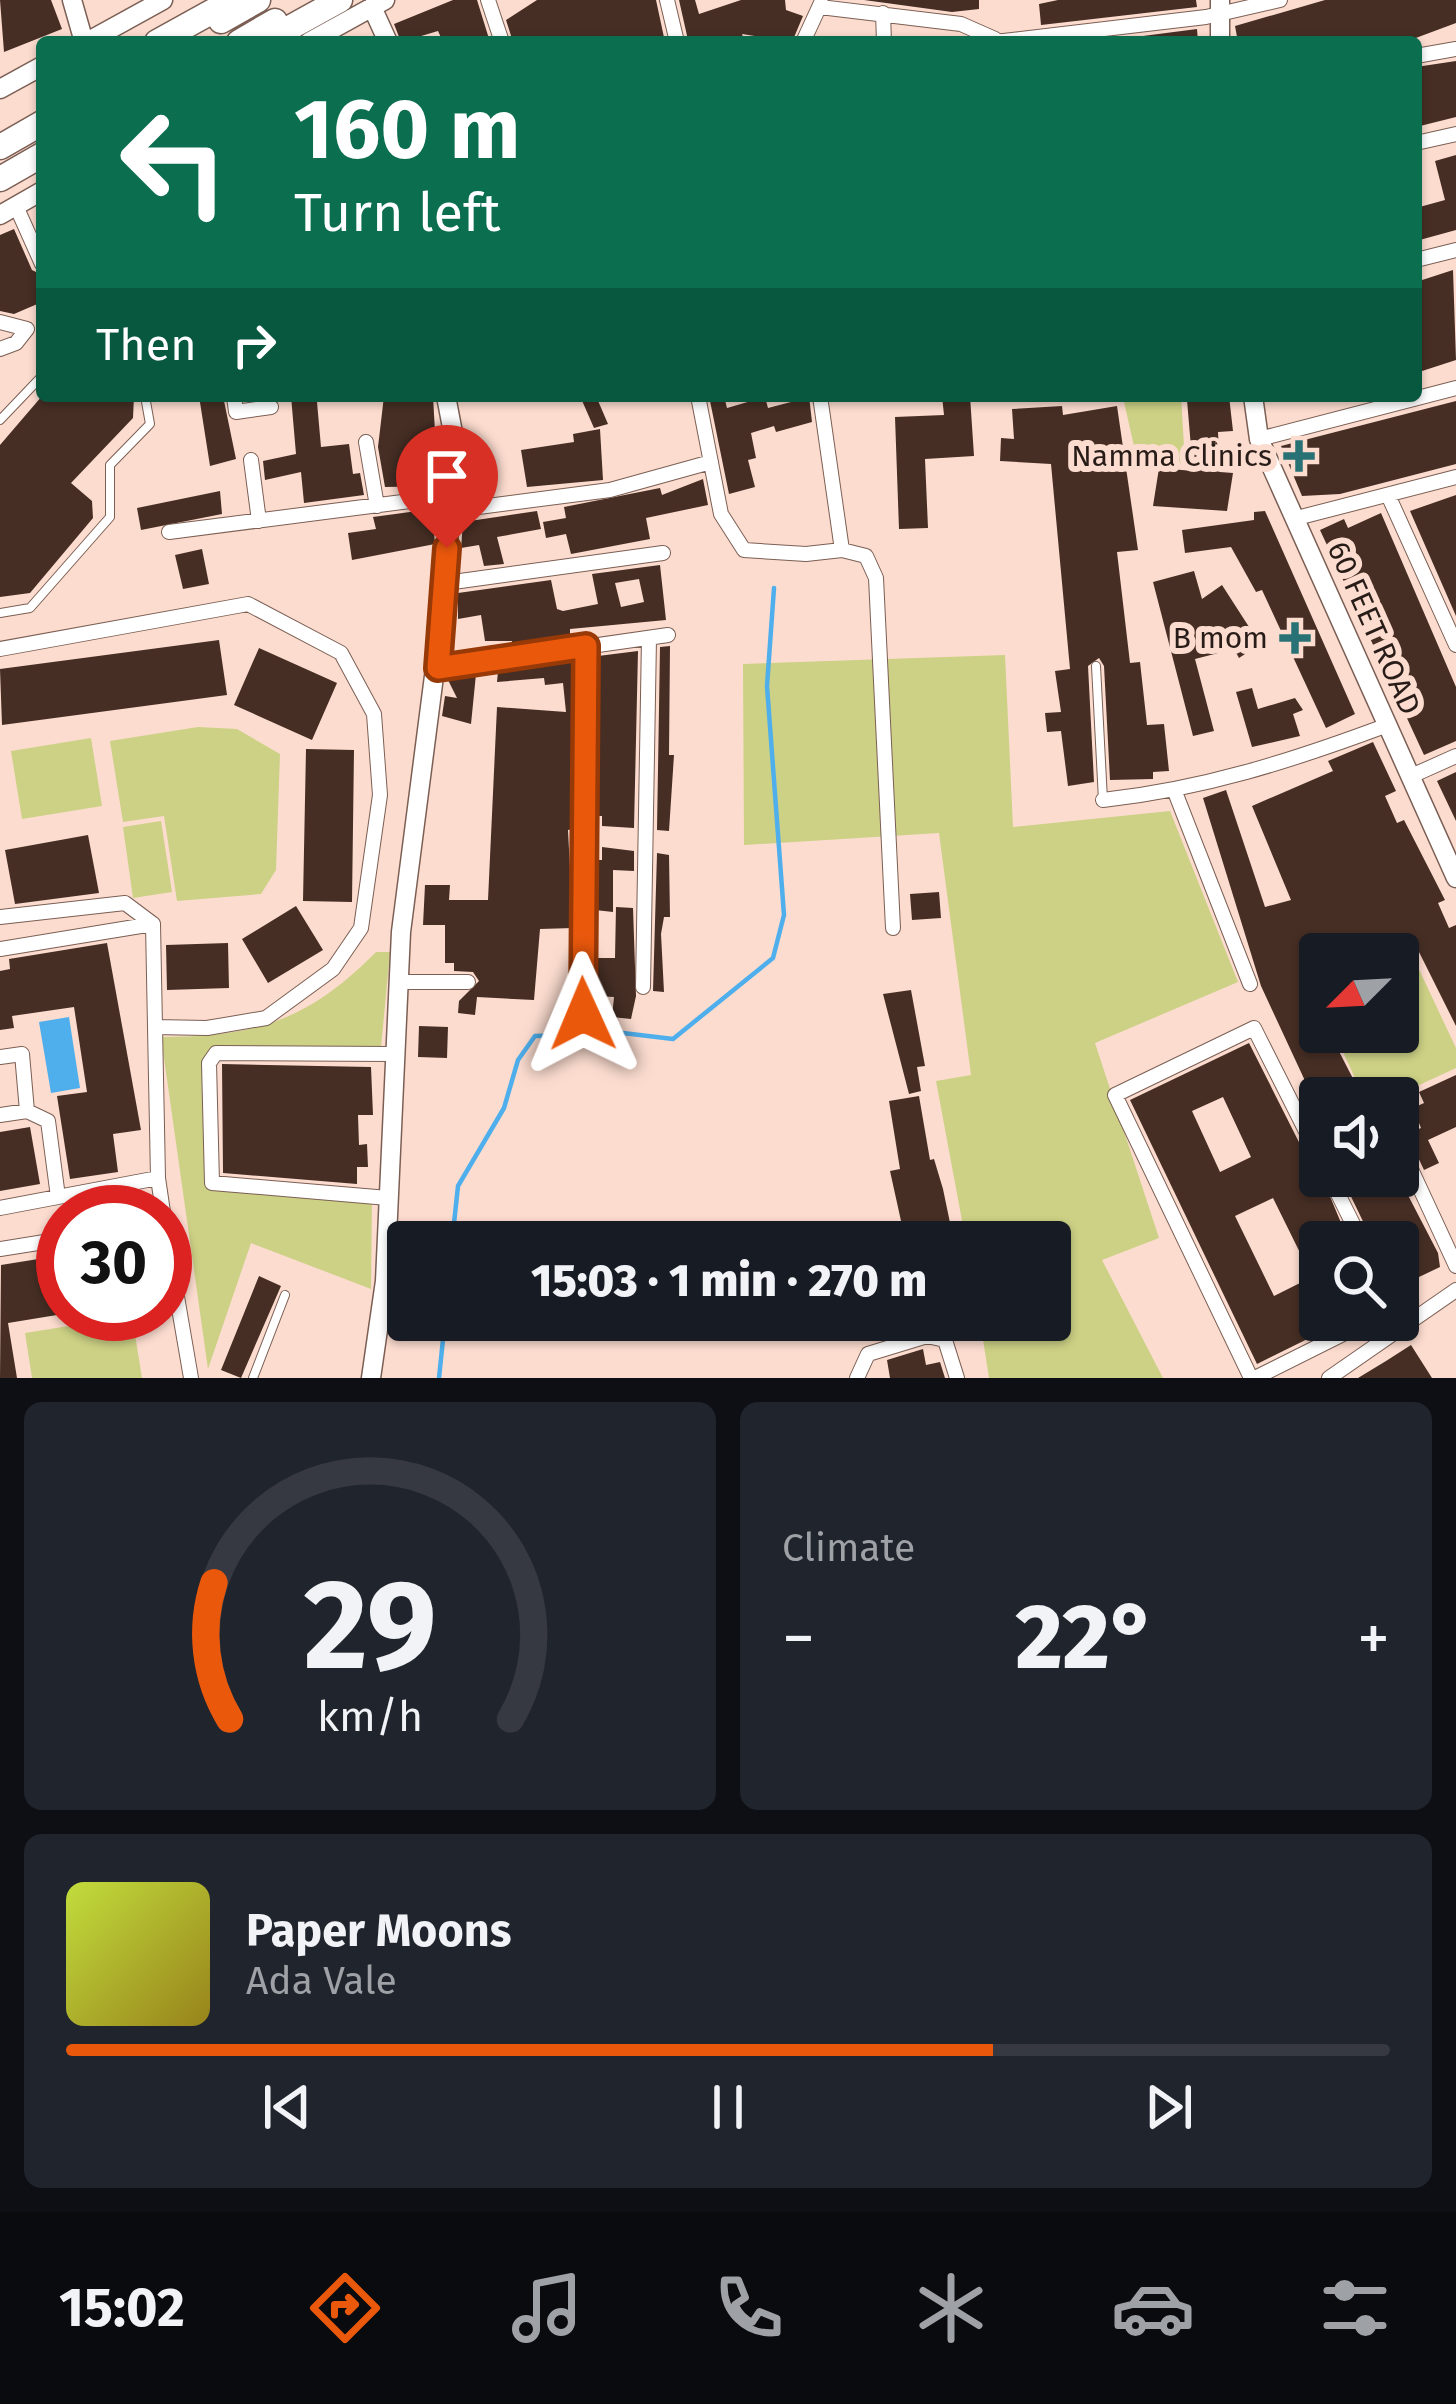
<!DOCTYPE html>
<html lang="en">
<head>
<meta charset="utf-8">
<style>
	body { margin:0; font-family:"Fira Sans",sans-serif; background:#20242c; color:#f1f3f6; height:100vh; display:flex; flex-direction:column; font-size:45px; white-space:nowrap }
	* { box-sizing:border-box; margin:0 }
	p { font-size:39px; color:#9ea1a6 }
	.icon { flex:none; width:66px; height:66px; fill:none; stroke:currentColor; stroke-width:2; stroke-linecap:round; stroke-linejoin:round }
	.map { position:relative; height:1378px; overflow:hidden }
	.panel { display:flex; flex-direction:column; gap:24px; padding:24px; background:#0d0f14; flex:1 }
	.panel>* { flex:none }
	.guide { position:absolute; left:36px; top:36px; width:1386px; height:366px; border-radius:12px; box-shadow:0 3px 9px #0004; background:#0b6e4f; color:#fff; overflow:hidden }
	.needle { width:78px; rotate:246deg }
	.fabs { position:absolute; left:1299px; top:933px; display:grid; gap:24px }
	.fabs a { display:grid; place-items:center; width:120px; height:120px; border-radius:12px; background:#171b24; box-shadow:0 3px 9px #0004; font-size:60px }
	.speed { position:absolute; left:36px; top:1185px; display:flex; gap:24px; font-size:60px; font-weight:700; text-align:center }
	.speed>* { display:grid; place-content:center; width:156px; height:156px; border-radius:50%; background:#171b24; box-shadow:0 3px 9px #0004; line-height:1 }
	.speed .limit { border:18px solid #d22; background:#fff; color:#111 }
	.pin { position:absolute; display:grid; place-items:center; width:102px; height:102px; color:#fff; margin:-123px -51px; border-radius:50% 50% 50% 0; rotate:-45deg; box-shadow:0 0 12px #0007 }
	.pin .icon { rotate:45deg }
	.me { position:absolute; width:132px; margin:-66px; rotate:359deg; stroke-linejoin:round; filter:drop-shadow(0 0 9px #0008) }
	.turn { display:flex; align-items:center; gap:42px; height:252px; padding:0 60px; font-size:54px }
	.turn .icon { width:156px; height:156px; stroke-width:2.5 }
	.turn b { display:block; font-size:84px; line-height:102px }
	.then { display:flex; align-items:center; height:114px; padding:0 60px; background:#0003; gap:24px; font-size:45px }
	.big { font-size:90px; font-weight:800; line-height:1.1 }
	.panel .card { flex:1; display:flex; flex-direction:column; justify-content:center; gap:18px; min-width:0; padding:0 42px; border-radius:18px; background:#20242c }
	.panel .dial { align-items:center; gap:0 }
	.dial svg { height:312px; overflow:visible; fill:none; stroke:#363941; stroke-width:7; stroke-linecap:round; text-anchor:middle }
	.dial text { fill:#f1f3f6; stroke:none }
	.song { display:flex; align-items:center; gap:36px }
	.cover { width:144px; height:144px; border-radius:18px; background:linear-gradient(135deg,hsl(70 70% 55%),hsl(50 70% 35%)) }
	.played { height:12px; border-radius:6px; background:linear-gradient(90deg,#ea580c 70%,#363941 70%) }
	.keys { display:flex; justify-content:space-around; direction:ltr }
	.heat { display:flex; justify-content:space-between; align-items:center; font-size:66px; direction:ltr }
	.panel .tiles { flex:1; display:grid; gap:24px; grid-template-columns:1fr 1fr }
	.card:last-child { grid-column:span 2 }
	.trip { position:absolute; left:387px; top:1221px; width:684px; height:120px; border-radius:12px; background:#171b24; box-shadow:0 3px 9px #0004; font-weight:800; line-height:120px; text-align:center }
	.menu { display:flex; height:192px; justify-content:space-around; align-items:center; background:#090b0e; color:#9ea1a6 }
	.menu .icon { width:84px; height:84px }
	.menu .active { color:#ea580c }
	.menu b { font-size:54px; color:#f1f3f6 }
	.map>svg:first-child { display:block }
</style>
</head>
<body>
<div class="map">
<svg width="1456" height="1378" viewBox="0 0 1456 1378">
	<rect width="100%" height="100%" fill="#fcdccf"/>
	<path fill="#ccd185" d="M1181,396L1185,463L1139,468L1124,402Z
		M1005,655L1013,827L1170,811L1238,982L1095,1043L1159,1238L1102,1260L1163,1378H989L980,1320H1050V1242H966L936,1081L971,1075L939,833L744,845L743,664Z
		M198,727L237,729L280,754L276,870L261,894L177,901L164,816L123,822L110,741Z
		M91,738L102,806L22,819L11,751Z
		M161,821L172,892L133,898L123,827Z
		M1408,946L1456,1048V1068L1391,1098H1364L1334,1032H1398V954H1389Z
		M376,952H390L380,1058L206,1054L209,1186L372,1197L371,1289L251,1243L208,1369L161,1037C256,1037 309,1020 376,952Z
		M132,1316L142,1378H32L25,1333Z"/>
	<path fill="#4eafec" d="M69,1017L80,1088L51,1093L39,1022Z"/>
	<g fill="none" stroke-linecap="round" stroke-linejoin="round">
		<path stroke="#4eafec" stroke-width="4.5" d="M452,1242L458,1186L504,1108L518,1060L535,1036L623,1033L673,1039L773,958L784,915L767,686L774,588
			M439,1378L445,1320"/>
	</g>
	<path fill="#462e24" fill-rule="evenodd" d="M0,0H51L62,29L4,52Z
		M453,0H477L490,42H443L438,31L401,42L394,24Z
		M537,0H656L665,42H513L506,20Z
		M679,0H695L699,14L741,0H785L786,10L803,16L792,42L742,34L745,42H704L702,37L688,40Z
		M864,0H979V9L952,12Z
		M1058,0H1196L1197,7L1041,25L1039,4Z
		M1325,0H1456V23L1405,42H1238L1235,26Z
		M1197,29L1198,42H1143V36Z
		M1456,61V117L1416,127V67Z
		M1456,155V230L1416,241V208L1445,200L1435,161Z
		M14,229L32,270L42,275V302L14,314L0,311V235Z
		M1453,270L1456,360L1416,373V282Z
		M42,396H134L133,418L71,483L92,501L93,518L30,593L0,597V445Z
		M199,396H223L236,459L210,466Z
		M291,396H313L317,402L321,447L349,444L353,474L360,473L364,495L304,503L301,472L265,480L263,461L296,454Z
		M384,396H433L438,486L385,487L378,447Z
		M580,396H596L608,424L594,428Z
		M709,396H724L727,408L765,397L768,408L791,402L790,396H809L812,422L776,432L774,426L751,433L756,458L748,460L755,487L729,494Z
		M942,396H970L974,456L925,459L928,528L899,529L895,417L944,415Z
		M1229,396L1233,431L1218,432L1220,472L1233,473L1227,511L1153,506L1159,468L1193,471L1187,400Z
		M1456,401V464L1340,494L1302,496L1281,446Z
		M1062,406L1063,415L1117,406L1138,550L1117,552L1130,663L1140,662L1147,725L1164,724L1169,771L1153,772V779L1110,780L1104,666L1099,658L1088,666L1094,782L1068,786L1061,731L1047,732L1045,713L1061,712L1055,671L1070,669L1051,464L1000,461L1001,438L1014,439L1012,409Z
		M600,429L603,480L527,487L521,450L574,442L573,434Z
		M703,479L708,505L646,518L650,539L571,554L566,534L546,538L543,522L566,518L564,507L660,488L662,495Z
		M220,491L222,514L141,530L137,508Z
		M1456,495V616L1410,511Z
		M432,509L435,544L352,560L348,533L376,529L373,517Z
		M537,511L541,529L497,537L504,564L484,566L479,545L461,548L463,522Z
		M1265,511L1355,714L1326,728L1262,590L1256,592L1231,547L1185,553L1182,530L1254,520V512Z
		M1381,513L1456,687V741L1424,755L1320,530L1344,519L1348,528Z
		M202,549L209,584L183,589L175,555Z
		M660,565L666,620L570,629V638L512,646V641H485L481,615L458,619V593L551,580L557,609L563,611L598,604L592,574ZM639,579L644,602L621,607L615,583Z
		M1194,571L1202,599L1222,585L1260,644L1239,658L1234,649L1195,659L1214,731L1193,736L1153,582Z
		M219,640L227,695L2,725L0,669Z
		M670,646L669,755H674L669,831L657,830L660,647Z
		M259,648L337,683L312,740L234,705Z
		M638,651L634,828L602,826V816H596L598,656Z
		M576,660L574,815L573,829L568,830L573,928L540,929L534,1000L477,997L475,1015L458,1013L459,1001L479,981L473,972L454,971V963H445V925H423L425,885H450L449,900H488L497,707L566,712L563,683L545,685L544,678L497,682L498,671Z
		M476,674L471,724L442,716L445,696L457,698L447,678Z
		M1252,688L1258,709L1295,698L1303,710L1293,714L1300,736L1252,747L1236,692Z
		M1373,742L1396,791L1385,796L1397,823L1404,820L1445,900L1438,903L1449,928L1456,925V1026L1411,936L1370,954H1320V1032H1329L1363,1098H1313L1261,986L1203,798L1226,790L1265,907L1291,900L1252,806L1333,771L1328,761Z
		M306,749L354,750L352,902L303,901Z
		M1456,772V821L1437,781Z
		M88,835L99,893L15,904L5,850Z
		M602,847L634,851V871L613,870V912L595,910L596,860H602Z
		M657,853L669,855L670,917H664L661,934L664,992L653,991Z
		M939,892L941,918L912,920L910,894Z
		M296,906L323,950L268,983L242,939Z
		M616,907L633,908L636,996L631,1019L612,1017L614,997L594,996L595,958H615Z
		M107,943L141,1130L113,1134L118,1172L70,1179L57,1096L87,1092L74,1007L12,1016L14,1028L0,1030V971L10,969L9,959Z
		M228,943L229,988L167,990L166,945Z
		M911,990L925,1066L917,1067L921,1091L909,1094L883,994Z
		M419,1026L448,1027L447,1058L418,1057Z
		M1249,1043L1310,1164L1319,1170L1349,1242H1320V1320H1346L1257,1364L1130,1100ZM1223,1097L1251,1157L1220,1172L1192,1111ZM1273,1198L1312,1277L1274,1296L1235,1216Z
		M222,1064L371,1067L373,1115H358L359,1145L367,1144L368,1167H357V1184L223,1173Z
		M1456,1075V1127L1428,1140L1439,1163L1424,1170L1407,1134L1421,1128L1413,1108L1424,1103L1419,1092Z
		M919,1096L930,1160L934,1159L943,1189L954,1242H908L903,1230L890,1171L900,1169L889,1101Z
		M30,1127L40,1184L0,1191V1132Z
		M1398,1176L1438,1253L1440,1267L1398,1287V1242H1373L1342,1178Z
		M63,1255V1314L8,1323L17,1378H0L1,1265Z
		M259,1276L281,1286L241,1378L221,1370Z
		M1411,1345L1432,1378H1358L1386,1361Z
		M923,1349L926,1365L940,1362L945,1378H890L887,1360Z"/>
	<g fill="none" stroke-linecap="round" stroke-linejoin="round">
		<g stroke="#7b5f54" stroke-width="10">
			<path id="lane" d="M0,420L42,376
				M0,613L30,608L110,517V465L150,424L145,396
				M1096,666L1103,800
				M253,1378L285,1295"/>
		</g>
		<g stroke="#7b5f54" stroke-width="16">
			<path id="street" d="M488,0L502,42
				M667,0L677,42
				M820,7L961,24L995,39
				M883,13L884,42
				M803,42L821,3
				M995,42L1206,17L1280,0
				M1416,56L1456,49
				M1416,143L1456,134
				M16,206L42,264
				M1416,260L1456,250
				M0,322L27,329L16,343L0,349
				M234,396L236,412L271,407
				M698,396L721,514L744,550L806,554L842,550L820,396
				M1259,439L1456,388
				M366,442L377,506
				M251,460L259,521
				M1388,495L1456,645
				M448,511L610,490L711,462
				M1293,519L1456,477
				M169,532L449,496
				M842,550L866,556L876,578L893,928
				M446,583L663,553
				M0,649L248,604L341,653L374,714L380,795L361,928L333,969L266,1018L207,1028L155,1027L153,924L125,903L0,917
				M438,668L668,635
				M1409,777L1456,756
				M1175,792L1250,984
				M1103,800C1203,789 1291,761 1385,726
				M0,949L153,924
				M399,982H468
				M643,987L649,638
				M583,1014L587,646
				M0,1057L22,1054L27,1111
				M0,1115L27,1111L48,1121L58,1197
				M1398,1141L1456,1266
				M1329,1176L1362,1242
				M158,1178L163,1212
				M388,1198L212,1183L209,1063L216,1053L393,1054
				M0,1208L158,1178L155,1027
				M165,1227L191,1378
				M0,1249L63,1239
				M857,1378L868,1354L927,1336L945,1340L957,1378
				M1251,1378L1115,1095L1254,1028L1320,1159
				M1255,1378L1371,1320
				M1329,1378L1456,1290"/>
		</g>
		<g stroke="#7b5f54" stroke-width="21">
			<path id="secondary" d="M72,0L84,42
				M1220,0V42
				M372,7L388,42
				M87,42L163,0
				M309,42L385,0
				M0,89L42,66
				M0,215L42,191
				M1253,396L1259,439L1456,878
				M371,1378L385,1281L401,932L446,583L454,438L446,396"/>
		</g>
		<g stroke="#7b5f54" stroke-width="27">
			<path id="highway" d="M221,21L258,0
				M157,42L233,0
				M239,42L275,21
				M264,42L340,0
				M0,147L42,123
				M0,179L42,155"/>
		</g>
		<use href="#lane" stroke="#fff" stroke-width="8"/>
		<use href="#street" stroke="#fff" stroke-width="14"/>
		<use href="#secondary" stroke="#fff" stroke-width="18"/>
		<use href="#highway" stroke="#fff" stroke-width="24"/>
	</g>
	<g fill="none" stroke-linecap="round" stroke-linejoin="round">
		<g stroke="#983908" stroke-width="30">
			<path id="route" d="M447,548L438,668L586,646L583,1014"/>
		</g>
		<use href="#route" stroke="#ea580c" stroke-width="21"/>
	</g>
	<g fill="#287275" stroke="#fcdccf" stroke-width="4.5">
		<path d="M1293 438h12v12h12v12h-12v12h-12v-12h-12v-12h12z"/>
		<path d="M1289 620h12v12h12v12h-12v12h-12v-12h-12v-12h12z"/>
	</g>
	<g text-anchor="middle" stroke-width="12" stroke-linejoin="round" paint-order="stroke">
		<g font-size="30" fill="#271c17" stroke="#fcdccf" text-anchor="end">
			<text x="1272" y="466">Namma Clinics</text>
			<text x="1268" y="648">B mom</text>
		</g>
		<g font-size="30" fill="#271c17" stroke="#fcdccf">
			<text transform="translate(1374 628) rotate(66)" y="10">60 FEET ROAD</text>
		</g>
	</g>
</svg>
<div class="fabs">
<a><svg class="needle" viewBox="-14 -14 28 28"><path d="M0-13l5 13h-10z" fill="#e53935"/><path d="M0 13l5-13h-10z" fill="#9ea1a6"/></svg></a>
<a><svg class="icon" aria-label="sound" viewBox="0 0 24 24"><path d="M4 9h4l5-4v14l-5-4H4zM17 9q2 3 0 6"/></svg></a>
<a><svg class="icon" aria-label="search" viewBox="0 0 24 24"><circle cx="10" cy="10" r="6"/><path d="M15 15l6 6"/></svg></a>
</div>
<div class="speed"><div class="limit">30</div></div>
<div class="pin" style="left:447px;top:548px;background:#d93025"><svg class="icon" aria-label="arrive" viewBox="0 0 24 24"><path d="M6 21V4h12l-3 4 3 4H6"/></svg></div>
<svg class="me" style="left:583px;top:1014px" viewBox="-20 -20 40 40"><path d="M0-17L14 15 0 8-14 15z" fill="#ea580c" stroke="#fff" stroke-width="4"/></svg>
<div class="trip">15:03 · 1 min · 270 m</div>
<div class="guide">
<div class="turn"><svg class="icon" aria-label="left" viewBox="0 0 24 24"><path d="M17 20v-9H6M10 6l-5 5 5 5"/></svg><div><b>160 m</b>Turn left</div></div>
<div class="then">Then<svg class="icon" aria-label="right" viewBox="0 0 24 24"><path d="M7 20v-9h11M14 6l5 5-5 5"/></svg></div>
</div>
</div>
<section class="panel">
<div class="tiles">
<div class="card dial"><svg viewBox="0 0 100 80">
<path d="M14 69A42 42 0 1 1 86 69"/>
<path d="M14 69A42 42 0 0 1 10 34" stroke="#ea580c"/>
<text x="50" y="56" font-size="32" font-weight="700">29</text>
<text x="50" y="72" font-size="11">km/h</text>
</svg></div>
<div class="card"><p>Climate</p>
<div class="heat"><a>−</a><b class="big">22°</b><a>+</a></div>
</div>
<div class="card">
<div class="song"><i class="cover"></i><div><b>Paper Moons</b><p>Ada Vale</p></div></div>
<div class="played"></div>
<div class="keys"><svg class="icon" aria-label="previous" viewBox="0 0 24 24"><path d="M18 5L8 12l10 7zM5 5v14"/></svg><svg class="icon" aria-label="pause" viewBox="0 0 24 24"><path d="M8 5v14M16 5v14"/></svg><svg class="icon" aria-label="next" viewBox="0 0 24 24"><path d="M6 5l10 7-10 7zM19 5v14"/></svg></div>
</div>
</div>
</section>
<nav class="menu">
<b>15:02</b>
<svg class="icon active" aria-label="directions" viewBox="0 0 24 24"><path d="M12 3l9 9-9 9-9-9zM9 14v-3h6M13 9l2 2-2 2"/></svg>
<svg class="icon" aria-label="music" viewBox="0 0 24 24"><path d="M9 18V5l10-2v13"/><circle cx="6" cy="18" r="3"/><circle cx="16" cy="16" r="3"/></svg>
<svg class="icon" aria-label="phone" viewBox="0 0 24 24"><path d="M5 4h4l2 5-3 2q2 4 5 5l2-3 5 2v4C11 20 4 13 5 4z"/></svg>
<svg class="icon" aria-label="climate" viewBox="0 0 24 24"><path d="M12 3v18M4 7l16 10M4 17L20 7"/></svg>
<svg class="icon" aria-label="car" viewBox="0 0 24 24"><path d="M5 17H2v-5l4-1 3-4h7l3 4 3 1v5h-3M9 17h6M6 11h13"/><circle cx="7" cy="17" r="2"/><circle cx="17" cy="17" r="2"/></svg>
<svg class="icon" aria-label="filters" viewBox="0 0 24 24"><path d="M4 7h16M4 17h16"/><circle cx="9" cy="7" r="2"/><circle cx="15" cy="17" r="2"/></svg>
</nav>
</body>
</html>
